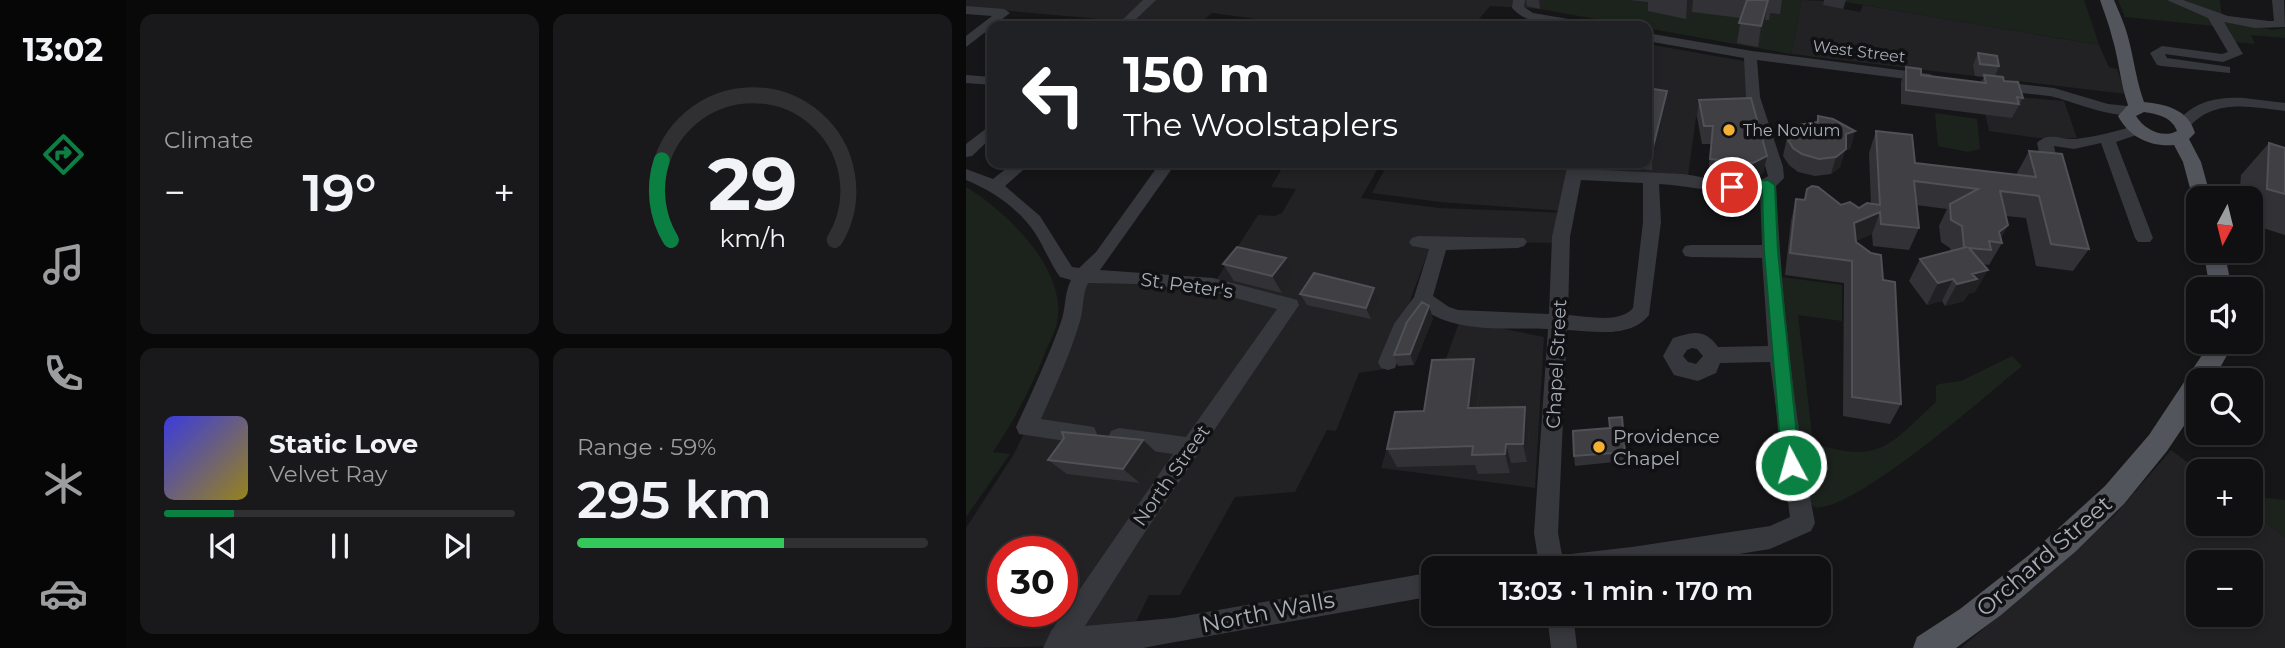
<!DOCTYPE html>
<html lang="en">
<head>
<meta charset="utf-8">
<style>
	body { margin:0; font-family:Montserrat,sans-serif; background:#19191b; color:#f1f3f6; height:100vh; display:flex; flex-direction:column; font-size:26px; white-space:nowrap }
	* { box-sizing:border-box; margin:0 }
	p { font-size:23px; color:#9c9d9f }
	.icon { flex:none; width:38px; height:38px; fill:none; stroke:currentColor; stroke-width:2; stroke-linecap:round; stroke-linejoin:round }
	.map { position:relative; flex:1; overflow:hidden }
	.drawer { display:flex; flex-direction:column; gap:14px; padding:14px; background:#09090a; width:840px }
	.drawer>* { flex:none }
	.hud { position:absolute; left:21px; top:21px; width:665px; height:147px; border-radius:14px; box-shadow:0 4px 10px #0003,0 0 0 2px #303032; background:#202124; color:#fff; overflow:hidden }
	.needle { width:46px; rotate:187deg }
	.buttons { position:absolute; left:1220px; top:186px; display:grid; gap:14px }
	.buttons a { display:grid; place-items:center; width:77px; height:77px; border-radius:14px; background:#101012; box-shadow:0 4px 10px #0003,0 0 0 2px #303032; font-size:35px }
	.speed { position:absolute; left:21px; top:536px; display:flex; gap:14px; font-size:35px; font-weight:700; text-align:center }
	.speed>* { display:grid; place-content:center; width:91px; height:91px; border-radius:50%; background:#101012; box-shadow:0 4px 10px #0003,0 0 0 2px #303032; line-height:1 }
	.speed .limit { border:10px solid #d22; background:#fff; color:#111 }
	.pin { position:absolute; display:grid; place-items:center; width:60px; height:60px; color:#fff; margin:-30px; border:4px solid #fff; border-radius:50%; box-shadow:0 2px 7px #0007 }
	.me { position:absolute; width:77px; margin:-38px; rotate:354deg; stroke-linejoin:round; filter:drop-shadow(0 0 5px #0008) }
	.turn { display:flex; align-items:center; gap:24px; height:147px; padding:0 21px; font-size:32px }
	.turn .icon { width:91px; height:91px; stroke-width:2.5 }
	.turn b { display:block; font-size:49px; line-height:60px }
	.big { font-size:52px; font-weight:600; line-height:1.1 }
	.drawer .card { flex:1; display:flex; flex-direction:column; justify-content:center; gap:10px; min-width:0; padding:0 24px; border-radius:14px; background:#19191b }
	.drawer .dial { align-items:center; gap:0 }
	.dial svg { height:182px; overflow:visible; fill:none; stroke:#303032; stroke-width:7; stroke-linecap:round; text-anchor:middle }
	.dial text { fill:#f1f3f6; stroke:none }
	.song { display:flex; align-items:center; gap:21px }
	.cover { width:84px; height:84px; border-radius:10px; background:linear-gradient(135deg,hsl(240 70% 55%),hsl(50 70% 35%)) }
	.played { height:7px; border-radius:4px; background:linear-gradient(90deg,#0b8043 20%,#303032 20%) }
	.keys { display:flex; justify-content:space-around; direction:ltr }
	.heat { display:flex; justify-content:space-between; align-items:center; font-size:38px; direction:ltr }
	.charge { height:10px; border-radius:5px; background:linear-gradient(90deg,#34c759 59%,#303032 0) }
	.drawer .tiles { flex:1; display:grid; gap:14px; grid-template-columns:repeat(2,1fr) }
	.trip { position:absolute; left:455px; top:556px; width:410px; height:70px; border-radius:14px; background:#101012; box-shadow:0 4px 10px #0003,0 0 0 2px #303032; font-weight:600; line-height:70px; text-align:center }
	main { display:flex; flex:1; min-height:0 }
	.tabs { display:flex; flex-direction:column; width:126px; justify-content:space-around; align-items:center; background:#060607; color:#9c9d9f }
	.tabs .icon { width:49px; height:49px }
	.tabs .current { color:#0b8043 }
	.tabs b { font-size:32px; color:#f1f3f6 }
	.map>svg:first-child { display:block }
</style>
</head>
<body>
<main>
<nav class="tabs">
<b>13:02</b>
<svg class="icon current" aria-label="directions" viewBox="0 0 24 24"><path d="M12 3l9 9-9 9-9-9zM9 14v-3h6M13 9l2 2-2 2"/></svg>
<svg class="icon" aria-label="music" viewBox="0 0 24 24"><path d="M9 18V5l10-2v13"/><circle cx="6" cy="18" r="3"/><circle cx="16" cy="16" r="3"/></svg>
<svg class="icon" aria-label="phone" viewBox="0 0 24 24"><path d="M5 4h4l2 5-3 2q2 4 5 5l2-3 5 2v4C11 20 4 13 5 4z"/></svg>
<svg class="icon" aria-label="climate" viewBox="0 0 24 24"><path d="M12 3v18M4 7l16 10M4 17L20 7"/></svg>
<svg class="icon" aria-label="car" viewBox="0 0 24 24"><path d="M5 17H2v-5l4-1 3-4h7l3 4 3 1v5h-3M9 17h6M6 11h13"/><circle cx="7" cy="17" r="2"/><circle cx="17" cy="17" r="2"/></svg>
</nav>
<section class="drawer">
<div class="tiles">
<div class="card"><p>Climate</p>
<div class="heat"><a>−</a><b class="big">19°</b><a>+</a></div>
</div>
<div class="card dial"><svg viewBox="0 0 100 80">
<path d="M14 69A42 42 0 1 1 86 69"/>
<path d="M14 69A42 42 0 0 1 10 34" stroke="#0b8043"/>
<text x="50" y="56" font-size="32" font-weight="700">29</text>
<text x="50" y="72" font-size="11">km/h</text>
</svg></div>
<div class="card">
<div class="song"><i class="cover"></i><div><b>Static Love</b><p>Velvet Ray</p></div></div>
<div class="played"></div>
<div class="keys"><svg class="icon" aria-label="previous" viewBox="0 0 24 24"><path d="M18 5L8 12l10 7zM5 5v14"/></svg><svg class="icon" aria-label="pause" viewBox="0 0 24 24"><path d="M8 5v14M16 5v14"/></svg><svg class="icon" aria-label="next" viewBox="0 0 24 24"><path d="M6 5l10 7-10 7zM19 5v14"/></svg></div>
</div>
<div class="card"><p>Range · 59%</p><b class="big">295 km</b><div class="charge"></div></div>
</div>
</section>
<div class="map">
<svg width="1319" height="648" viewBox="0 0 1319 648">
	<rect width="100%" height="100%" fill="#161618"/>
	<path fill="#222225" fill-rule="evenodd" d="M0,0H580L574,9L524,6L507,26H302L306,21L246,13L234,23L221,26H163L166,22L0,7Z
		M836,0L858,1L857,5L894,12L897,5L1133,45L1143,67L1151,69L1160,94L825,54Z
		M681,44L783,62L793,115L730,117L721,183L611,172L612,163H681Z
		M1015,94L1098,101L1111,138H1071L1023,131Z
		M319,163H415L395,198L473,208L602,213L598,243L466,241L419,369L393,373L370,431L361,430L329,492L269,497L214,595H183L168,626L194,623L181,648H90L91,646L0,648V528L48,454L61,427L116,276L247,285L292,215L309,216L316,213L330,189L305,187ZM37,551H96V611H37Z
		M422,163H609L598,211L474,202L406,193Z
		M494,320L578,337L569,488L415,468L426,431L455,428Z
		M1205,450L1233,471L1232,523H1284L1285,510L1319,537V648H995L1149,515ZM1232,562H1284V614H1232Z"/>
	<path fill="#1c231d" d="M580,0H836L825,54L574,9Z
		M880,0H1118L1133,45L880,2Z
		M1152,0H1254L1256,19L1307,30L1319,28V38L1285,35L1289,44L1267,42L1258,27L1159,17Z
		M969,113L1011,119L1014,149L1002,152L972,146Z
		M0,187C40,211 102,270 91,322C89,332 83,343 79,353C65,389 48,420 27,452L44,454L0,517Z
		M809,276L876,285V321L832,315L846,434L848,442L853,445C916,464 926,442 970,402V386L973,384L995,381L1046,356L1056,366C1023,393 885,515 848,507L843,501Z
		M1284,496L1319,500V537L1285,510Z"/>
	<g fill="none" stroke-linecap="round" stroke-linejoin="round">
		<path fill="#37383d" fill-rule="evenodd" d="M177,0H190L163,26H150Z
			M547,0H559L558,7L567,13L620,22L627,26C601,27 564,28 546,8Z
			M1201,0H1217L1262,16L1303,21H1308L1306,0H1318L1319,27L1289,28L1258,22L1277,54L1257,62L1199,54L1201,58L1264,67V73L1196,66L1191,65L1184,53L1196,46L1256,54L1262,52L1242,18Z
			M0,6L38,9L44,13L0,47V36L26,16L0,14Z
			M681,33L786,51L964,74L971,78L964,82L791,60L794,97L817,167L818,178L810,186C816,300 827,411 849,523L845,531L804,549L680,569H562L565,560L572,558L568,533L582,329C543,327 492,334 459,310L443,332L429,368L422,370L415,368L412,362L428,324L448,297L463,249L446,246L443,242L446,238L452,236L558,238L561,242L558,246L552,248L480,250L467,296L483,307L492,310L583,314L586,237L602,163H618L617,169C650,171 683,172 716,174C741,176 778,193 802,176L780,97L778,58L681,41ZM615,180L677,183V222L667,308C654,324 621,316 602,315L604,237ZM693,184C727,186 760,196 794,191L796,245H725L719,246L716,251L719,256L725,257L796,258L802,346L752,347C738,328 728,332 707,338L697,356L708,375L732,381L750,373L754,363L804,362L824,517L804,526L666,547L596,555L592,533L601,330C628,331 664,339 683,315L695,222ZM726,348L731,349L737,356L730,364L722,362L717,356L721,350Z
			M0,75L26,77V85L0,83Z
			M1028,81L1088,88L1142,104L1170,107L1172,110C1157,125 1103,99 1083,96C1063,93 1042,93 1023,88V82Z
			M1278,98L1319,103V111C1284,107 1249,98 1223,127H1213L1210,124C1227,101 1251,97 1278,98Z
			M26,124V137L6,156L0,157V144Z
			M1171,125L1176,127L1179,130L1176,133L1150,142L1187,238L1184,242H1172L1169,238L1135,143L1108,149L1088,146L1090,156L1082,161L1074,156L1071,143C1082,131 1095,140 1109,139C1130,137 1151,131 1171,125Z
			M47,163H65L39,186L74,216L106,267L113,268L130,252L194,163H210L134,270L247,278L324,298L331,300L333,305L175,538L119,626L207,618L467,572V596L176,648H77L85,631L207,454L145,445L142,438L145,431L153,428L220,437L311,309L247,292L170,284L122,283C116,295 118,308 114,321C104,355 89,387 75,419L128,427L131,434L128,441L120,444L53,434L50,427C66,392 82,358 95,322C100,308 98,294 105,280L94,277C84,263 78,247 69,233C53,209 27,191 0,180V169L27,179Z
			M581,614H607L611,648H585Z"/>
		<path fill="#53555c" fill-rule="evenodd" d="M1134,0H1148C1153,12 1159,25 1162,37C1168,59 1170,80 1178,102C1200,104 1223,110 1229,133L1223,139L1235,162L1245,198H1232V204L1228,203L1217,162L1208,145C1184,147 1163,137 1152,116L1162,105C1154,82 1153,60 1146,37C1143,24 1138,12 1134,0ZM1178,112C1191,114 1206,117 1211,131C1196,139 1178,129 1170,116Z
			M1237,250H1258L1266,289H1244Z
			M1241,341H1265L1264,350L1247,380H1232V405L1201,451L1158,504L1109,552L1035,615L990,648H947L951,637L994,609L1063,555L1139,486L1183,435L1240,349Z"/>
	</g>
	<path fill="#323236" d="M560,0H580L574,9L561,6Z
		M663,0H816L814,14L804,13L803,20H799L792,47L771,43L775,18L726,12L720,19L682,11V2Z
		M858,0H880L877,9L857,5Z
		M1012,53L1033,66L1029,76L1038,81L1057,98L1046,118L935,104V82L940,67L955,75L1015,82L1018,77L1009,76L1007,65Z
		M681,88L701,91L700,114L686,170L626,165V163H681Z
		M733,100L801,156L797,173L784,180L742,176L745,144H736L731,117Z
		M852,116L889,131L884,149L879,150L874,167L865,174L849,176L832,172L823,165L817,156L821,138L850,122Z
		M910,131L949,163L1051,175V173L1063,151L1123,249L1107,271L1070,266L1060,218L1040,216L1042,225L1035,238L1036,243L1023,265L1017,264L1009,292L1002,294L998,301L979,306L976,301L961,305L943,281L954,259L985,251L984,248L975,242L973,226L981,209L950,205L953,228L943,250L907,246L906,234L890,241L917,280L935,404L924,424L877,416L878,283L819,275L825,221L830,199L838,200L841,189L875,205L893,208L905,204L903,153Z
		M1303,143L1319,148V235L1284,224V198H1273L1275,175Z
		M257,264L329,275L316,293L268,281Z
		M334,294L413,299L405,319L341,305Z
		M467,318L448,365L432,366L428,355Z
		M508,359L514,380L511,408L563,427L561,462L545,463L544,473L512,474L509,465L431,467L421,449Z
		M643,418L659,452V461L609,466L608,456L643,428Z
		M193,455L174,483L101,474L82,460Z"/>
	<path fill="#212124" d="M573,0H580L574,9Z
		M721,0H727L726,12L720,19Z
		M802,0L799,20L792,47L795,26Z
		M701,91L700,114L686,170L687,147Z
		M889,131L884,149L879,150L874,167L865,174L870,157L880,134Z
		M801,156L797,173L784,180L787,163Z
		M914,212L906,234L881,245L888,223Z
		M1042,225L1032,242L1033,232Z
		M320,258L329,275L316,293L306,276Z
		M1022,270L1009,292L1002,294L998,301L979,306L991,284L1006,274Z
		M987,279L976,301L961,305L972,283Z
		M408,288L413,299L405,319L400,308Z
		M463,306L467,318L448,365L444,354Z
		M508,359L514,380L508,428L502,408Z
		M559,407L563,427L561,462L557,444Z
		M177,440L193,455L174,483L157,469Z
		M540,444L545,463L544,473L539,454Z"/>
	<path fill="#3f3f44" stroke="#4f5156" stroke-width="2" d="M781,0H802L795,26L773,23Z
		M432,24L447,26H430Z
		M1012,53L1031,56L1033,66L1014,64Z
		M940,67L955,69V75L1020,83L1018,75L1037,77L1038,81L1052,82L1057,98L1051,97L1053,104L940,90Z
		M681,88L701,91L687,147L681,146Z
		M785,98L801,156L787,163L744,159L747,126H738L733,100Z
		M852,116L867,119L889,131L880,134V149L870,157L853,159L836,154L827,148L821,138L832,125L852,122Z
		M910,131L946,135L949,163L1070,177L1063,151L1096,154L1123,249L1085,244L1073,196L1034,191L1042,225L1033,232L1036,243L1023,241L1025,250L1003,248L1022,270L1006,274L1011,279L991,284L987,279L972,283L954,259L1001,247H998L996,226L985,220L984,204L1012,189L948,181L953,228L915,224L914,212L888,223L890,242L905,253L915,255L917,280L929,282L935,404L886,397V261L824,253L830,199L839,200L841,189L846,186L852,187L875,205L884,202L893,208L901,203L914,205Z
		M1303,143L1319,148V194L1301,189Z
		M271,247L320,258L306,276L257,264Z
		M348,273L408,288L400,308L334,294Z
		M456,302L463,306L444,354L428,355L441,322Z
		M508,359L502,408L559,407L557,444H540L539,454L506,455L507,446L421,449L429,412L458,411L466,360Z
		M656,417L659,452L608,456L607,431L644,428L643,418Z
		M96,432L177,440L157,469L82,460L98,438Z"/>
	<path fill="#0b8043" stroke="#07532c" stroke-width="2" d="M802,180L809,185L812,252L834,465L831,471L825,473L818,471L816,465L798,252L796,190L766,192L759,187L766,183Z"/>
	<g fill="#f2b134" stroke="#111113" stroke-width="2.5">
		<circle cx="763" cy="130" r="7"/>
		<circle cx="633" cy="447" r="7"/>
	</g>
	<g text-anchor="middle" stroke-width="7" stroke-linejoin="round" paint-order="stroke">
		<g font-size="16" fill="#a8adb8" stroke="#111113">
			<text transform="translate(893 51) rotate(7)" y="6">West Street</text>
		</g>
		<g font-size="16" fill="#a8adb8" stroke="#111113" text-anchor="start">
			<text x="777" y="136">The Novium</text>
		</g>
		<g font-size="19" fill="#a8adb8" stroke="#111113">
			<text transform="translate(221 285) rotate(8)" y="7">St. Peter's</text>
			<text transform="translate(590 364) rotate(-87)" y="7">Chapel Street</text>
			<text transform="translate(205 475) rotate(-55)" y="7">North Street</text>
		</g>
		<g font-size="19" fill="#a8adb8" stroke="#111113" text-anchor="start">
			<text x="647" y="443">Providence<tspan x="647" dy="22">Chapel</tspan></text>
		</g>
		<g font-size="23" fill="#a8adb8" stroke="#111113">
			<text transform="translate(1078 556) rotate(-41)" y="8">Orchard Street</text>
			<text transform="translate(302 612) rotate(-11)" y="8">North Walls</text>
		</g>
	</g>
</svg>
<div class="buttons">
<a><svg class="needle" viewBox="-14 -14 28 28"><path d="M0-13l5 13h-10z" fill="#e53935"/><path d="M0 13l5-13h-10z" fill="#9c9d9f"/></svg></a>
<a><svg class="icon" aria-label="sound" viewBox="0 0 24 24"><path d="M4 9h4l5-4v14l-5-4H4zM17 9q2 3 0 6"/></svg></a>
<a><svg class="icon" aria-label="search" viewBox="0 0 24 24"><circle cx="10" cy="10" r="6"/><path d="M15 15l6 6"/></svg></a>
<a>+</a>
<a>−</a>
</div>
<div class="speed"><div class="limit">30</div></div>
<div class="pin" style="left:766px;top:187px;background:#d93025"><svg class="icon" aria-label="arrive" viewBox="0 0 24 24"><path d="M6 21V4h12l-3 4 3 4H6"/></svg></div>
<svg class="me" style="left:825px;top:465px" viewBox="-20 -20 40 40"><circle r="17" fill="#0b8043" stroke="#fff" stroke-width="3"/><path d="M0-11L8 9 0 5-8 9z" fill="#fff"/></svg>
<div class="trip">13:03 · 1 min · 170 m</div>
<div class="hud">
<div class="turn"><svg class="icon" aria-label="left" viewBox="0 0 24 24"><path d="M17 20v-9H6M10 6l-5 5 5 5"/></svg><div><b>150 m</b>The Woolstaplers</div></div>
</div>
</div>
</main>
</body>
</html>
